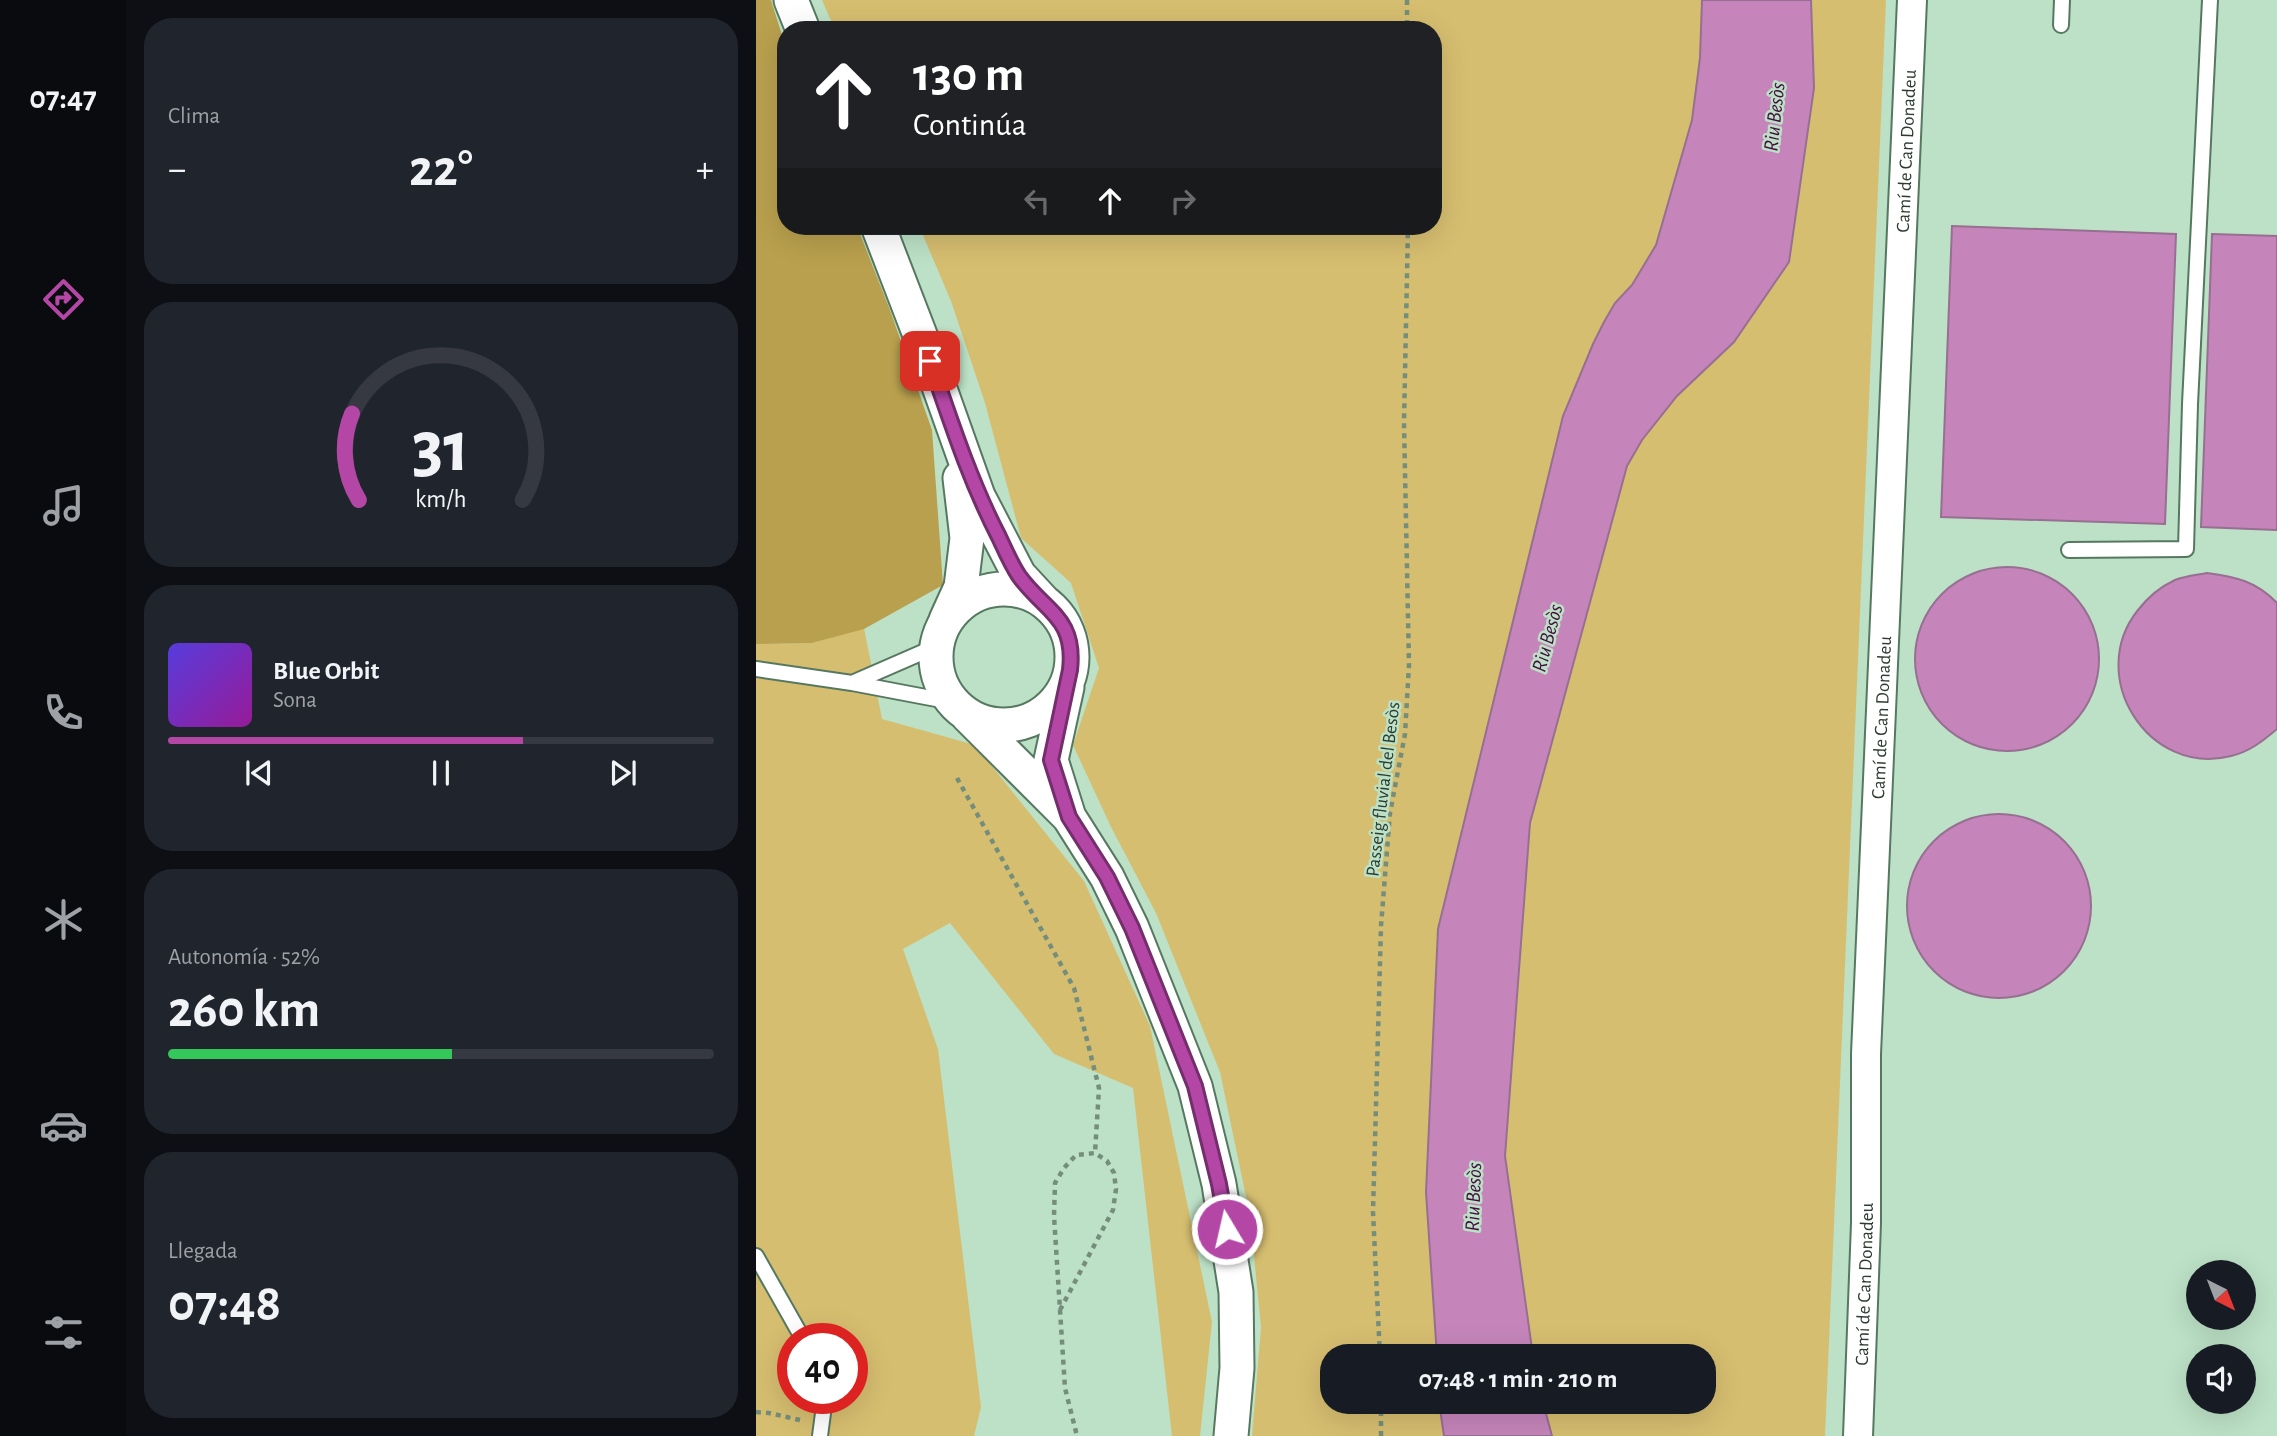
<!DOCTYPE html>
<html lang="es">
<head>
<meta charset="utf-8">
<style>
	body { margin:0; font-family:"Alegreya Sans",sans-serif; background:#20242c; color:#f1f3f6; height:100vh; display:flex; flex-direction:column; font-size:26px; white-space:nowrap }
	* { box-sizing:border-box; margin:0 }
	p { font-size:23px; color:#9ea1a6 }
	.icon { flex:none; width:38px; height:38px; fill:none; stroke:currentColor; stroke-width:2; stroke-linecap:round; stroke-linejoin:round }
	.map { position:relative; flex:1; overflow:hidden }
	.sheet { display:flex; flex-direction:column; gap:18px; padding:18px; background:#0d0f14; width:630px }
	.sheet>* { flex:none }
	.guide { position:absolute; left:21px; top:21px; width:665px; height:214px; border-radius:28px; box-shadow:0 7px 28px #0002; background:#202124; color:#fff; overflow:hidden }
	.needle { width:46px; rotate:138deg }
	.tools { position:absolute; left:1430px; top:1260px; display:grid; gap:14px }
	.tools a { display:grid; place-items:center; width:70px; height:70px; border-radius:50%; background:#171b24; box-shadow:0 7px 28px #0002; font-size:35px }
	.speed { position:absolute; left:21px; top:1323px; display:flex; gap:14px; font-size:35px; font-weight:700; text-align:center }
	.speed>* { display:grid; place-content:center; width:91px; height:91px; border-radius:50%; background:#171b24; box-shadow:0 7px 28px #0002; line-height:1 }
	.speed .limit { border:10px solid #d22; background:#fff; color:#111 }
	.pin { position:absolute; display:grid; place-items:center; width:60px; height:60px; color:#fff; margin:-30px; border-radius:14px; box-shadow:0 4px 10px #0006 }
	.me { position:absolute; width:77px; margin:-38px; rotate:351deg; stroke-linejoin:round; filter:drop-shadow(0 0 5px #0008) }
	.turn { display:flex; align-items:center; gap:24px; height:147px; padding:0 21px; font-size:32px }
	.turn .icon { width:91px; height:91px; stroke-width:2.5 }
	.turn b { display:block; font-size:49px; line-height:60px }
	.lanes { display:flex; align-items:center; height:66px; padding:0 21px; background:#0003; justify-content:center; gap:35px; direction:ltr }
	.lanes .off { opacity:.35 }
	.big { font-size:52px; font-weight:700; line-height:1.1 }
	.sheet .widget { flex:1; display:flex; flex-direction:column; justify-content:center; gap:10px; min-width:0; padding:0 24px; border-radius:28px; background:#20242c }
	.sheet .dial { align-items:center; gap:0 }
	.dial svg { height:182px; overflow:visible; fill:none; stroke:#363941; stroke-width:7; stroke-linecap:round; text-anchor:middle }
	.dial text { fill:#f1f3f6; stroke:none }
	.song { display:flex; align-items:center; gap:21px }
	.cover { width:84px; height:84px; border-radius:10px; background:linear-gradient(135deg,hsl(250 70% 55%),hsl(300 70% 35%)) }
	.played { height:7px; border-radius:4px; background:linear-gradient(90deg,#b447a6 65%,#363941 65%) }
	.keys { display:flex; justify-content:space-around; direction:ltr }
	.heat { display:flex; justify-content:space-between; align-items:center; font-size:38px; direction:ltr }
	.charge { height:10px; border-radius:5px; background:linear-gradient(90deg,#34c759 52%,#363941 0) }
	.trip { position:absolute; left:564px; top:1344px; width:396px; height:70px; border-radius:28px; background:#171b24; box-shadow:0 7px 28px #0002; font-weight:700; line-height:70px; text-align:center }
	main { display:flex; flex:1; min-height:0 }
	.menu { display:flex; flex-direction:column; width:126px; justify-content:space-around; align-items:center; background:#090b0e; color:#9ea1a6 }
	.menu .icon { width:49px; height:49px }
	.menu .on { color:#b447a6 }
	.menu b { font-size:32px; color:#f1f3f6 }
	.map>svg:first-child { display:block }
</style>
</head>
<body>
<main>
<nav class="menu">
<b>07:47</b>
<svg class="icon on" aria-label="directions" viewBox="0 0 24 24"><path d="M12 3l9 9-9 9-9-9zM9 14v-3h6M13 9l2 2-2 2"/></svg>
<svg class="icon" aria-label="music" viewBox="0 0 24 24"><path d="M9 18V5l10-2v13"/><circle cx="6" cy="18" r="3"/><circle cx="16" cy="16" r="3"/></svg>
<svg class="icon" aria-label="phone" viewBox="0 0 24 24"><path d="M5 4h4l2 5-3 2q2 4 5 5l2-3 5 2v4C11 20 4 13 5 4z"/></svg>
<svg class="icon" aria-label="climate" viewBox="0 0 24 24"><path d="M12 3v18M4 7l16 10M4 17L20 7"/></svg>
<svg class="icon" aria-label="car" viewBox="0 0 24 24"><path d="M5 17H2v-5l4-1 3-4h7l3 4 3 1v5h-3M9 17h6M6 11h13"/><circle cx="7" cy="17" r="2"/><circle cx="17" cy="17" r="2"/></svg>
<svg class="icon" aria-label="filters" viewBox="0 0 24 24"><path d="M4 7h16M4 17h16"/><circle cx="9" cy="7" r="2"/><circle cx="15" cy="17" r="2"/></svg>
</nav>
<section class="sheet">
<div class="widget"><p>Clima</p>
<div class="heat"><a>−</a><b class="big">22°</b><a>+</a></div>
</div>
<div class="widget dial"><svg viewBox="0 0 100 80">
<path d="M14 69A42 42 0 1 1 86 69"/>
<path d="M14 69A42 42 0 0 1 11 31" stroke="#b447a6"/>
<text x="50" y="56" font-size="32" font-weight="700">31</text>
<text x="50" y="72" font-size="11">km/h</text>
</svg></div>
<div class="widget">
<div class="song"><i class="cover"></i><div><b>Blue Orbit</b><p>Sona</p></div></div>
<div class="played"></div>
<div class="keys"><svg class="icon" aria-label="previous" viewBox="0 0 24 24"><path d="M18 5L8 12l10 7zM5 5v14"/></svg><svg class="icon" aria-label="pause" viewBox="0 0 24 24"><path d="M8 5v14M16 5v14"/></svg><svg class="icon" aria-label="next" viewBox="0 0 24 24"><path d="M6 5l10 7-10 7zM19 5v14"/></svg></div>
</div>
<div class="widget"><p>Autonomía · 52%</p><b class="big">260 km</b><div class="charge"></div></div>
<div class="widget"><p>Llegada</p><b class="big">07:48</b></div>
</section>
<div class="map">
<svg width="1521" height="1436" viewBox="0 0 1521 1436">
	<rect width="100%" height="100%" fill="#bce1c6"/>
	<path fill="#d6be70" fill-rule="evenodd" d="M66,0H946L944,58L936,120L900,245L876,285L859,303L848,322L837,344L807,416L682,929L670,1192L681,1356H576V1402H683L688,1436H496L505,1327L494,1216L464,1072L400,913L355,827L317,745L343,668L315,583L265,538L229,403L195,301L163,226H677V30H79Z
		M1055,0H1130L1069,1436H796L787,1402H947V1356H777L749,1156L774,823L871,466L886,440L921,396L978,342L1033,262L1058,88Z
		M108,628L126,719L219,745L328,881L394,1026L456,1322L444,1436H416L377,1088L298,1054L194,923L147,949L182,1049L225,1407L218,1436H0V644L56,643ZM37,1339H96V1398H37Z"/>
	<path fill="#b9a04e" d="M0,0H15L30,48V226H101L134,310L176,430L187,585L108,629L56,643L0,644Z"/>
	<path fill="#c585ba" stroke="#976f91" stroke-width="2" d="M946,0H1055L1058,88L1033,262L978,342L921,396L886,440L871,466L774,823L749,1156L777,1356H681L670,1192L682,929L807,416L837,344L848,322L859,303L876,285L900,245L936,120L944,58Z
		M1196,226L1420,234L1409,524L1185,517Z
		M1456,234L1521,236V530L1445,527Z
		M1159 659a92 92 0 1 1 184 0a92 92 0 1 1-184 0Z
		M1451,573C1480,577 1500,581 1521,603V729C1507,741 1493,752 1475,756C1392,777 1329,676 1382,610C1392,597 1404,587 1419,580C1429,576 1441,575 1451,573Z
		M1151 906a92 92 0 1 1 184 0a92 92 0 1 1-184 0Z
		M683,1402H787L796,1436H688Z"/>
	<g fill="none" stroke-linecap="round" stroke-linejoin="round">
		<g stroke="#567860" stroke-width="18">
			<path id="service" d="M1305,25L1306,0
				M1313,550L1430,549L1434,404L1454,0
				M0,669L96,683L196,702
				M96,683L181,646
				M0,1256L47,1339
				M64,1436L69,1398"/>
		</g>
		<g stroke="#567860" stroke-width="32">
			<g id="minor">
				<path id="s1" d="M1102,1436L1110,1223V1054L1156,0"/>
			</g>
		</g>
		<g stroke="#567860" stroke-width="37">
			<path id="tertiary" d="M35,0L47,30
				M122,226L174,361L222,496L263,575L288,602
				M180 657a68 68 0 1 1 136 0a68 68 0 1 1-136 0Z
				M190,620L205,587L211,538L204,478
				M311,687L295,760L312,814
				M211,715L313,817L351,877L376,928L439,1086L463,1184L480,1292L481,1368L475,1436"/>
		</g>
		<path stroke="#748e7b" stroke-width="4.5" stroke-dasharray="5 5" stroke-linecap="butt" d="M651,0V30
			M201,778L318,988L343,1088L339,1153
			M304,1310L357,1210L360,1189L358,1173L351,1161L339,1153L320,1155L308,1168L299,1183L298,1216L309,1388L321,1436
			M624,1356L617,1212L625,926L634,813L649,734L653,665L648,423L652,226
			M0,1412L13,1413L44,1420
			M625,1436V1402"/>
		<use href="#service" stroke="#fff" stroke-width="14"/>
		<use href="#minor" stroke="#fff" stroke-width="28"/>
		<use href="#tertiary" stroke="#fff" stroke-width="33"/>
	</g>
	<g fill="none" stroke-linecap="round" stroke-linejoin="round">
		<g stroke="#752e6c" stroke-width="18">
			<path id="route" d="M174,361C195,422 214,481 243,537C249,550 255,564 263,576C289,612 320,617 314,670L295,760L313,817L351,877L376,928L439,1086L463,1184L471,1229"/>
		</g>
		<use href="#route" stroke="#b447a6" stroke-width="12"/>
	</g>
	<g text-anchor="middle" stroke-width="5" stroke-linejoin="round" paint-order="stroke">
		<g font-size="19" fill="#2d3c31" stroke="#bce1c6">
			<text dy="7" stroke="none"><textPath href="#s1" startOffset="1286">Camí de Can Donadeu</textPath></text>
			<text dy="7" stroke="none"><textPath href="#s1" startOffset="719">Camí de Can Donadeu</textPath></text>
			<text transform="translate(626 789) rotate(-83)" y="7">Passeig fluvial del Besòs</text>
			<text dy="7" stroke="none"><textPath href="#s1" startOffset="152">Camí de Can Donadeu</textPath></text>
		</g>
		<g font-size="21" font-style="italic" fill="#450b3f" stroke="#bce1c6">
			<text transform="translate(1018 117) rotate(-84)" y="7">Riu Besòs</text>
			<text transform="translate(791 638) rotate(-75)" y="7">Riu Besòs</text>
			<text transform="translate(717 1197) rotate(-88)" y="7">Riu Besòs</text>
		</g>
	</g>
</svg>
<div class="tools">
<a><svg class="needle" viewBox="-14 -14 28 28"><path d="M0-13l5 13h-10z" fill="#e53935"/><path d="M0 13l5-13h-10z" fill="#9ea1a6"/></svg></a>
<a><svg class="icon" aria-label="sound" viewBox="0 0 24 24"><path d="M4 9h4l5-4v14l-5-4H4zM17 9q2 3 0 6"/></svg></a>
</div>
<div class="speed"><div class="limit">40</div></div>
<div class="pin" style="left:174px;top:361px;background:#d93025"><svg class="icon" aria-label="arrive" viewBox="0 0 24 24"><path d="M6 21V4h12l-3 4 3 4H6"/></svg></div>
<svg class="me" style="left:471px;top:1229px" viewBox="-20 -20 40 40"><circle r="17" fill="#b447a6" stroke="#fff" stroke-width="3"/><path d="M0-11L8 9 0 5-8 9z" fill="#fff"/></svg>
<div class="trip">07:48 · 1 min · 210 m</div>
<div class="guide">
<div class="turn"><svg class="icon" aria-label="ahead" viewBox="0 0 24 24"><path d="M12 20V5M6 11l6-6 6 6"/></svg><div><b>130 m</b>Continúa</div></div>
<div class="lanes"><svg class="icon off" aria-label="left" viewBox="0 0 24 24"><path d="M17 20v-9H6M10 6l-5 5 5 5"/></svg><svg class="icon" aria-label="ahead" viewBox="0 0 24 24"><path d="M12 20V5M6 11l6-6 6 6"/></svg><svg class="icon off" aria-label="right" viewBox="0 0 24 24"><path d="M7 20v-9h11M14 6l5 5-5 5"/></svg></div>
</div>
</div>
</main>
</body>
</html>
